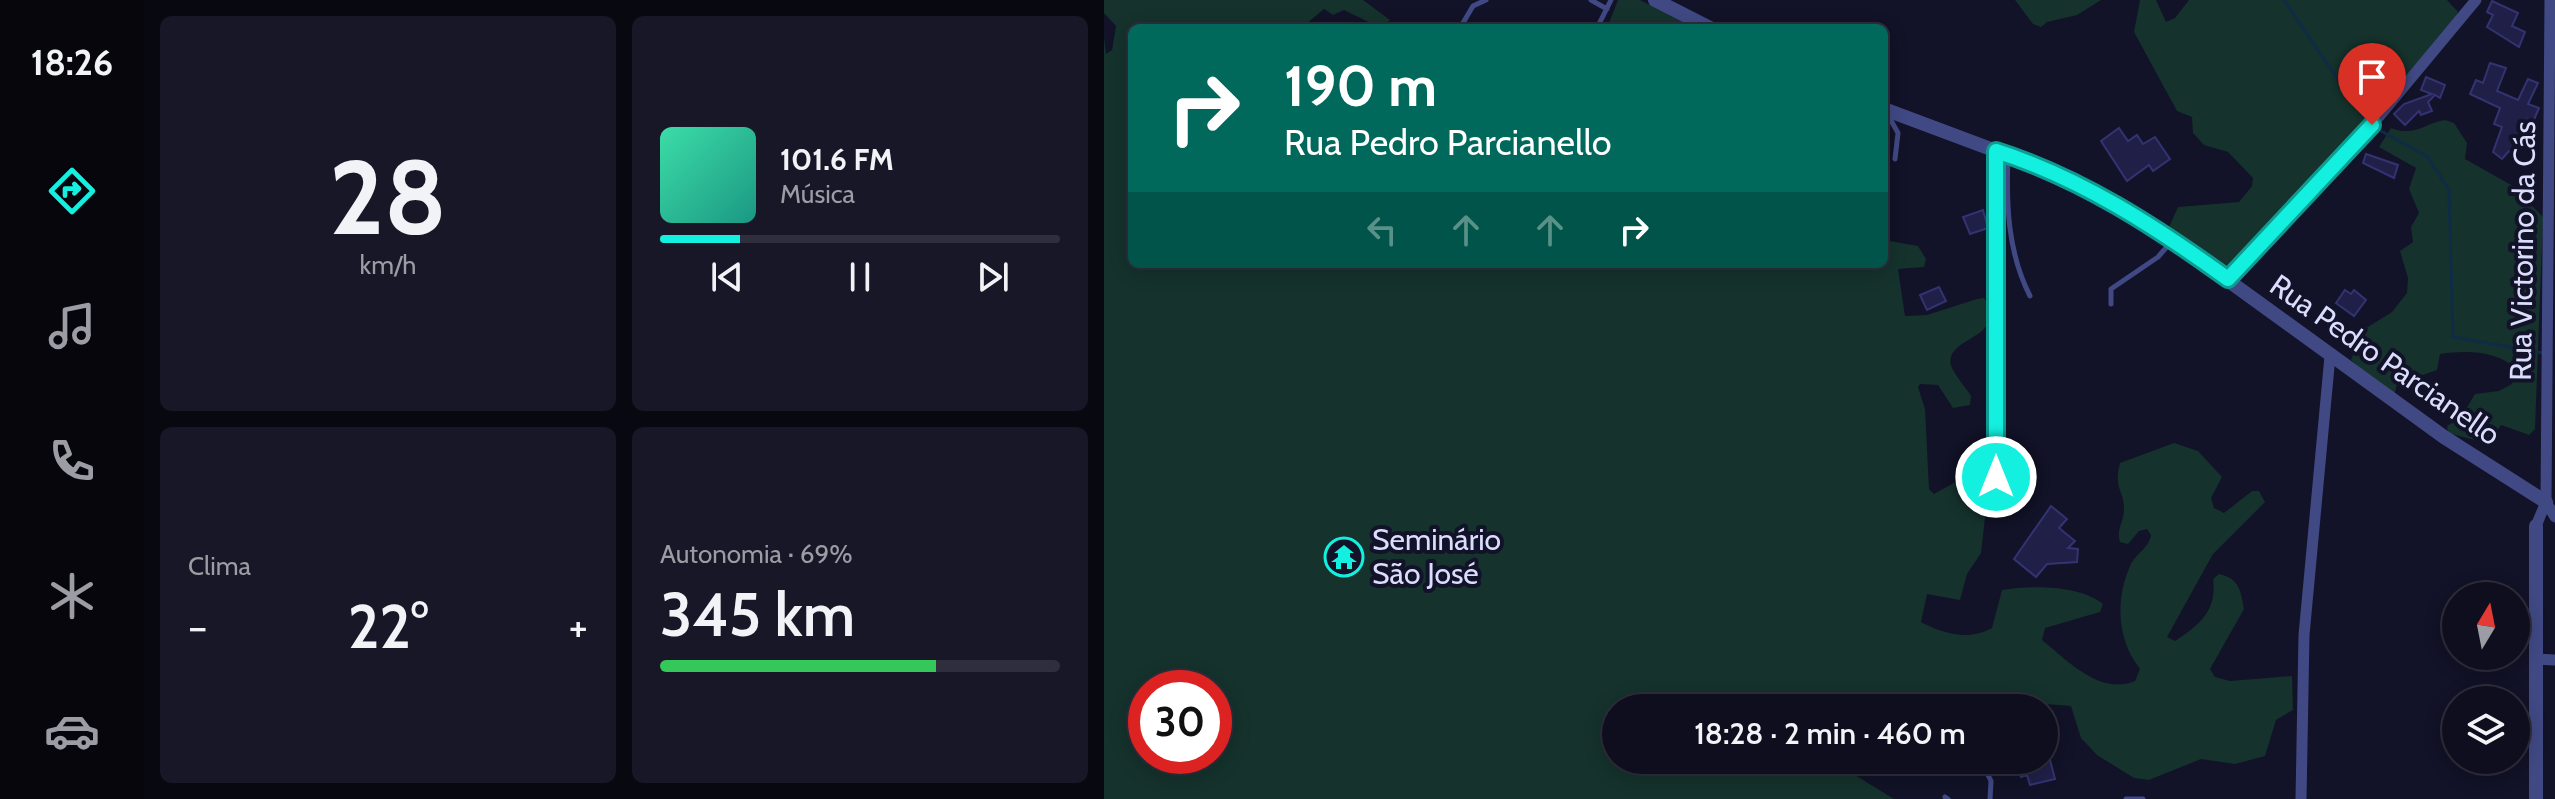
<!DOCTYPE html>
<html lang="pt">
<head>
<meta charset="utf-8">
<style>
	body { margin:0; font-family:Cabin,sans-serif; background:#171727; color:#f1f3f6; height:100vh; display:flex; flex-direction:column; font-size:30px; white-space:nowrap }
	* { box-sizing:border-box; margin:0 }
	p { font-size:26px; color:#9b9ca4 }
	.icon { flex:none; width:44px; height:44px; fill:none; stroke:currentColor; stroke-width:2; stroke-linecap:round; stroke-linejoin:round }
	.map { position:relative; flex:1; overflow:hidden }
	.drawer { display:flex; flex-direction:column; gap:16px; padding:16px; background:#080810; width:960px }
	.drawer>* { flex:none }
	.hud { position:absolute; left:24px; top:24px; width:760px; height:244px; border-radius:12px; box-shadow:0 4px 20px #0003,0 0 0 2px #2e2e3c; background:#00695c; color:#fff; overflow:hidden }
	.needle { width:52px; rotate:10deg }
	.tools { position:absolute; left:1338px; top:582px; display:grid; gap:16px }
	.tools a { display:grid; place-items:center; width:88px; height:88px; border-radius:50%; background:#0e0e1e; box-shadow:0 4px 20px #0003,0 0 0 2px #2e2e3c; font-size:40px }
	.speed { position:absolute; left:24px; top:670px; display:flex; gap:16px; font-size:40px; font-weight:700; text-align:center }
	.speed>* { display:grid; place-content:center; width:104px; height:104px; border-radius:50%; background:#0e0e1e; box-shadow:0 4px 20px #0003,0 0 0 2px #2e2e3c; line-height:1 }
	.speed .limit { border:12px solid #d22; background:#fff; color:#111 }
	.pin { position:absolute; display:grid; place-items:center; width:68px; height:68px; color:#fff; margin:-82px -34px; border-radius:50% 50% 50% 0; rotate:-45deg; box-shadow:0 0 8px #0007 }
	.pin .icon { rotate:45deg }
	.me { position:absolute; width:88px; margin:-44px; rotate:0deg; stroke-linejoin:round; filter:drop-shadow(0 0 6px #0008) }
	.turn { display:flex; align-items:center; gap:28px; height:168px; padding:0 24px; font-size:36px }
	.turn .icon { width:104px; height:104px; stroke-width:2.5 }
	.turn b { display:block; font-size:56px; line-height:68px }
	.lanes { display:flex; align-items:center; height:76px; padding:0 24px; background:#0003; justify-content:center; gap:40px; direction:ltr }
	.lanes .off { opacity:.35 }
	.big { font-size:60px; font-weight:600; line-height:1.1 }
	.drawer .widget { flex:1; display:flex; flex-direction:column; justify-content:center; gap:12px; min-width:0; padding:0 28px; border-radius:12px; background:#171727 }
	.drawer .dial { align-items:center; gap:0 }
	.dial b { font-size:104px; line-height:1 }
	.song { display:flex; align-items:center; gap:24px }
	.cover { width:96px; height:96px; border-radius:12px; background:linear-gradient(135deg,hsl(160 70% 55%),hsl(170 70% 35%)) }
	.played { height:8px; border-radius:4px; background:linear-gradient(90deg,#14f0df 20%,#2e2e3c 20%) }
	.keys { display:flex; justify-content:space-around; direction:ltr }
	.heat { display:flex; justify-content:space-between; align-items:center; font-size:44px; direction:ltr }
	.charge { height:12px; border-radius:6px; background:linear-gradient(90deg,#34c759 69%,#2e2e3c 0) }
	.drawer .tiles { flex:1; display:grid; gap:16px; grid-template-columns:repeat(2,1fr) }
	.trip { position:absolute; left:498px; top:694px; width:456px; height:80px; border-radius:40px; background:#0e0e1e; box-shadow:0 4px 20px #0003,0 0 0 2px #2e2e3c; font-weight:600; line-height:80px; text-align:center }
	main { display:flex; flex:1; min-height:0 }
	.dock { display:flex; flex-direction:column; width:144px; justify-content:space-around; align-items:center; background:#06060c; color:#9b9ca4 }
	.dock .icon { width:56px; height:56px }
	.dock .active { color:#14f0df }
	.dock b { font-size:36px; color:#f1f3f6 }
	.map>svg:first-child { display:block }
</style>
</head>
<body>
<main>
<nav class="dock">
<b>18:26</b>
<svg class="icon active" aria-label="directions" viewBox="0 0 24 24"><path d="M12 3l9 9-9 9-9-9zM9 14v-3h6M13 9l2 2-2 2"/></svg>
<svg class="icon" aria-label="music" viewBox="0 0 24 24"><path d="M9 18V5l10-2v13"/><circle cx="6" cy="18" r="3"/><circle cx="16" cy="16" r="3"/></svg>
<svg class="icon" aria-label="phone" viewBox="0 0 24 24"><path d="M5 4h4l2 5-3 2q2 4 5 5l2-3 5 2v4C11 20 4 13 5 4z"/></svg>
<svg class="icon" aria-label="climate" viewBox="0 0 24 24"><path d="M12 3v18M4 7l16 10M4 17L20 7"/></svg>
<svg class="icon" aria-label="car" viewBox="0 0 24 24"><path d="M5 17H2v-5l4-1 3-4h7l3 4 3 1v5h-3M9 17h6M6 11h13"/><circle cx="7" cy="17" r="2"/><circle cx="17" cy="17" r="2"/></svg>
</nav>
<section class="drawer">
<div class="tiles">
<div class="widget dial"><b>28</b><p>km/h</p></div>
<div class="widget">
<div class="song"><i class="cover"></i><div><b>101.6 FM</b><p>Música</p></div></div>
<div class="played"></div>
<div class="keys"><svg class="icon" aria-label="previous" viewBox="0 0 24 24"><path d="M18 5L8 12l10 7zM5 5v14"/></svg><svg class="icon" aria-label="pause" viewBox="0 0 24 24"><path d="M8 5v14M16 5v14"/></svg><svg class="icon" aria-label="next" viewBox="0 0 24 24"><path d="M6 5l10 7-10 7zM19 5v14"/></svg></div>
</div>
<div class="widget"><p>Clima</p>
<div class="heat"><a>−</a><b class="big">22°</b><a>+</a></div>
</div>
<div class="widget"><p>Autonomia · 69%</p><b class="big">345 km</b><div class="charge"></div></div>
</div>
</section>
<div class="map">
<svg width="1451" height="799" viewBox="0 0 1451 799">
	<rect width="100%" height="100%" fill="#121228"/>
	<path fill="#15322c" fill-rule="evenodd" d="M0,0H259L286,20L277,28L240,10L229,15L220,9L202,24L208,28H28V264H780V240L814,246L822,259L820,267L794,269L801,316L823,315L873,299L880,298L885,305C885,313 886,322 880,329C870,340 837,348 849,370C854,379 862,388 867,396L866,405L849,408L834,385L816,384L814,387L821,409L825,489L830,494L855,480L883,500L877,553L863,574L856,600L823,594L817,622C840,634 865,641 888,628L898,590C927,585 976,585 999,604L996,612L941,628L938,640C963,660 996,696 1031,681L1036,669C1013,640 1011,600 1026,566C1031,554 1045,548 1047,535L1043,529L1035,531L1024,544L1016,542C1012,529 1020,522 1020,509C1020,489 1009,489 1016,463L1070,443L1094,451L1118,477L1107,498L1110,508L1120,513L1148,491H1155L1161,502L1109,554L1063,637L1071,641C1096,624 1113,611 1109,579L1115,574C1135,578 1137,591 1140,609L1106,669L1111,677L1126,681L1188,676L1189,710L1172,720L1161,756L1131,764L1097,759L1045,780L1030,778L993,755L977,738L967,706L927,703L898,708L814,697L757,708H512V760H742L741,769L790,799H0V37L2,54L8,50L12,26L0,13ZM42,688H110V756H42Z
		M514,0H536L591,28H503Z
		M911,0H997L973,15L943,22L937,27L929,24Z
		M1036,0H1052L1062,22L1071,18L1085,0H1343L1354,12L1346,27L1296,85L1130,264L1119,269L1065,227L1074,207L1135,202L1148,186L1149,178L1124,152L1100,145L1089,133L1088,117L1073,111L1030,32Z
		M1341,120L1350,123L1363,143L1361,159L1409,186L1439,217L1431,429L1425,435L1397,425L1388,438L1374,441L1344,433L1343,426L1357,417L1371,394L1395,391L1408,384L1412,369C1394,350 1360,350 1336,354L1333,370L1319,375L1296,372L1290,396L1275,387L1247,360L1259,330L1288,312L1303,293L1304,278L1296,251L1309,242L1307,227L1315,213L1305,189L1312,168L1275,147L1287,128C1312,137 1318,124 1341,120Z"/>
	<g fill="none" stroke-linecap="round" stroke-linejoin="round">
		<path stroke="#0e2c45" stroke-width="3" d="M1180,0L1260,118
			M1277,131L1324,157L1345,190L1349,337L1439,353"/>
	</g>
	<path fill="#201f48" stroke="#343372" stroke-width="2" d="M1388,1L1414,13L1408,26L1421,32L1415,47L1383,27L1389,15L1383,12Z
		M1386,63L1402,68L1393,91L1414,100L1424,79L1434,83L1424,104L1435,108L1429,122L1424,119L1411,155L1405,151L1398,159L1389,152L1398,127L1390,124L1396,108L1366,94L1372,80L1379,83Z
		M1322,77L1341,85L1336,98L1331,95L1324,102L1328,111L1317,115L1315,111L1301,125L1290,114L1300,104L1328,94L1317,90Z
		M1015,128L1024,141L1033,135L1039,144L1051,137L1066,159L1049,171L1045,165L1023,181L997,141Z
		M1262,154L1294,165L1290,178L1259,163Z
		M879,210L884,228L866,234L859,217Z
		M835,287L842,301L823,310L816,295Z
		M1241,290L1247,294L1250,290L1262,300L1250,316L1232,303Z
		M947,506L963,519L955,528L971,541L964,548L974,549L973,562L943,564L932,577L910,559Z
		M921,760H946L951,779L926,785L923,775L917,777L914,765L921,764Z"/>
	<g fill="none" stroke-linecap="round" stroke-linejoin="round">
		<path stroke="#404984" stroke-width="5" d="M487,0L503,9
			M356,28L369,6L382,0
			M493,28L507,0
			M784,115L794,133L791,159
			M904,157C902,205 904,253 926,296
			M1007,304V289L1054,257L1068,241
			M878,763L887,781L886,799
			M841,797L844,799
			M1022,799H1039"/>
		<path stroke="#404984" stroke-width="11" d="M892,151V477
			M1124,279L1268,125L1372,0
			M1442,502L1451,517
			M1432,526L1442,502L1446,0
			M1433,659L1451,660
			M1197,799L1200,635L1226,356"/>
		<path stroke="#404984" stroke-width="14" d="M551,0L606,28
			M780,109L943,170L1042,221L1340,437L1442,502
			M1432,799V526"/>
	</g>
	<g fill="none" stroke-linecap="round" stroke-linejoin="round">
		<g stroke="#0d9c91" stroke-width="20">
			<path id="route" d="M892,477V151C977,178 1052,227 1124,279L1268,125"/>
		</g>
		<use href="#route" stroke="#14f0df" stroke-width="14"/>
	</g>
	<defs>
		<g id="temple-ring" transform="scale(2)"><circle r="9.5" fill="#121228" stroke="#14f0df" stroke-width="1.5"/><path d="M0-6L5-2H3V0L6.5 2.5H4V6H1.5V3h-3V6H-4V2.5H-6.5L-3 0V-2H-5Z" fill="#14f0df"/></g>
	</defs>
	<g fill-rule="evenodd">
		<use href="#temple-ring" x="240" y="557"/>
	</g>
	<g text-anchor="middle" stroke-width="8" stroke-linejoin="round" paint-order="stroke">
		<g font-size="30" fill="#dbddfd" stroke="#121228">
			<text transform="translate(1419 251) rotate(-89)" y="10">Rua Victorino da Cás</text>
			<text transform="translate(1281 360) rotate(35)" y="10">Rua Pedro Parcianello</text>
		</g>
		<g font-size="30" fill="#dbddfd" stroke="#121228" text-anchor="start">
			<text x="268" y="550">Seminário<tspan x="268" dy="34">São José</tspan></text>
		</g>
	</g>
</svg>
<div class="tools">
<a><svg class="needle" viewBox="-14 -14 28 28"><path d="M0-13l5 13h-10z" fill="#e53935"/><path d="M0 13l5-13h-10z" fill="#9b9ca4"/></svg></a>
<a><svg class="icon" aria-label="layers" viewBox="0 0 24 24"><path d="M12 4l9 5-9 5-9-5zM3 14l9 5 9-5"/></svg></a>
</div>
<div class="speed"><div class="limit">30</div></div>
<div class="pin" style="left:1268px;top:125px;background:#d93025"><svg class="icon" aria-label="arrive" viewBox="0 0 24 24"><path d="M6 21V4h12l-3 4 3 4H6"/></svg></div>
<svg class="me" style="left:892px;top:477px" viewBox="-20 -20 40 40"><circle r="17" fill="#14f0df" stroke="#fff" stroke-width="3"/><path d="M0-11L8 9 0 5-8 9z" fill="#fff"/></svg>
<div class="trip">18:28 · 2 min · 460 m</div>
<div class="hud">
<div class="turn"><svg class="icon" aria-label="right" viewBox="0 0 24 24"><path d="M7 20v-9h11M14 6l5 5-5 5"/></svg><div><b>190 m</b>Rua Pedro Parcianello</div></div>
<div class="lanes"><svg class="icon off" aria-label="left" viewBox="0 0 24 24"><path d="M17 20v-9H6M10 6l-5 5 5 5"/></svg><svg class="icon off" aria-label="ahead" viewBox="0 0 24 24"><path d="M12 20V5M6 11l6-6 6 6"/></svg><svg class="icon off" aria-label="ahead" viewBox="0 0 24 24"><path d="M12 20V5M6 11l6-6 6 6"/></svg><svg class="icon" aria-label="right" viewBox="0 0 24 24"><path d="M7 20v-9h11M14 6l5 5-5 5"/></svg></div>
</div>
</div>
</main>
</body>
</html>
